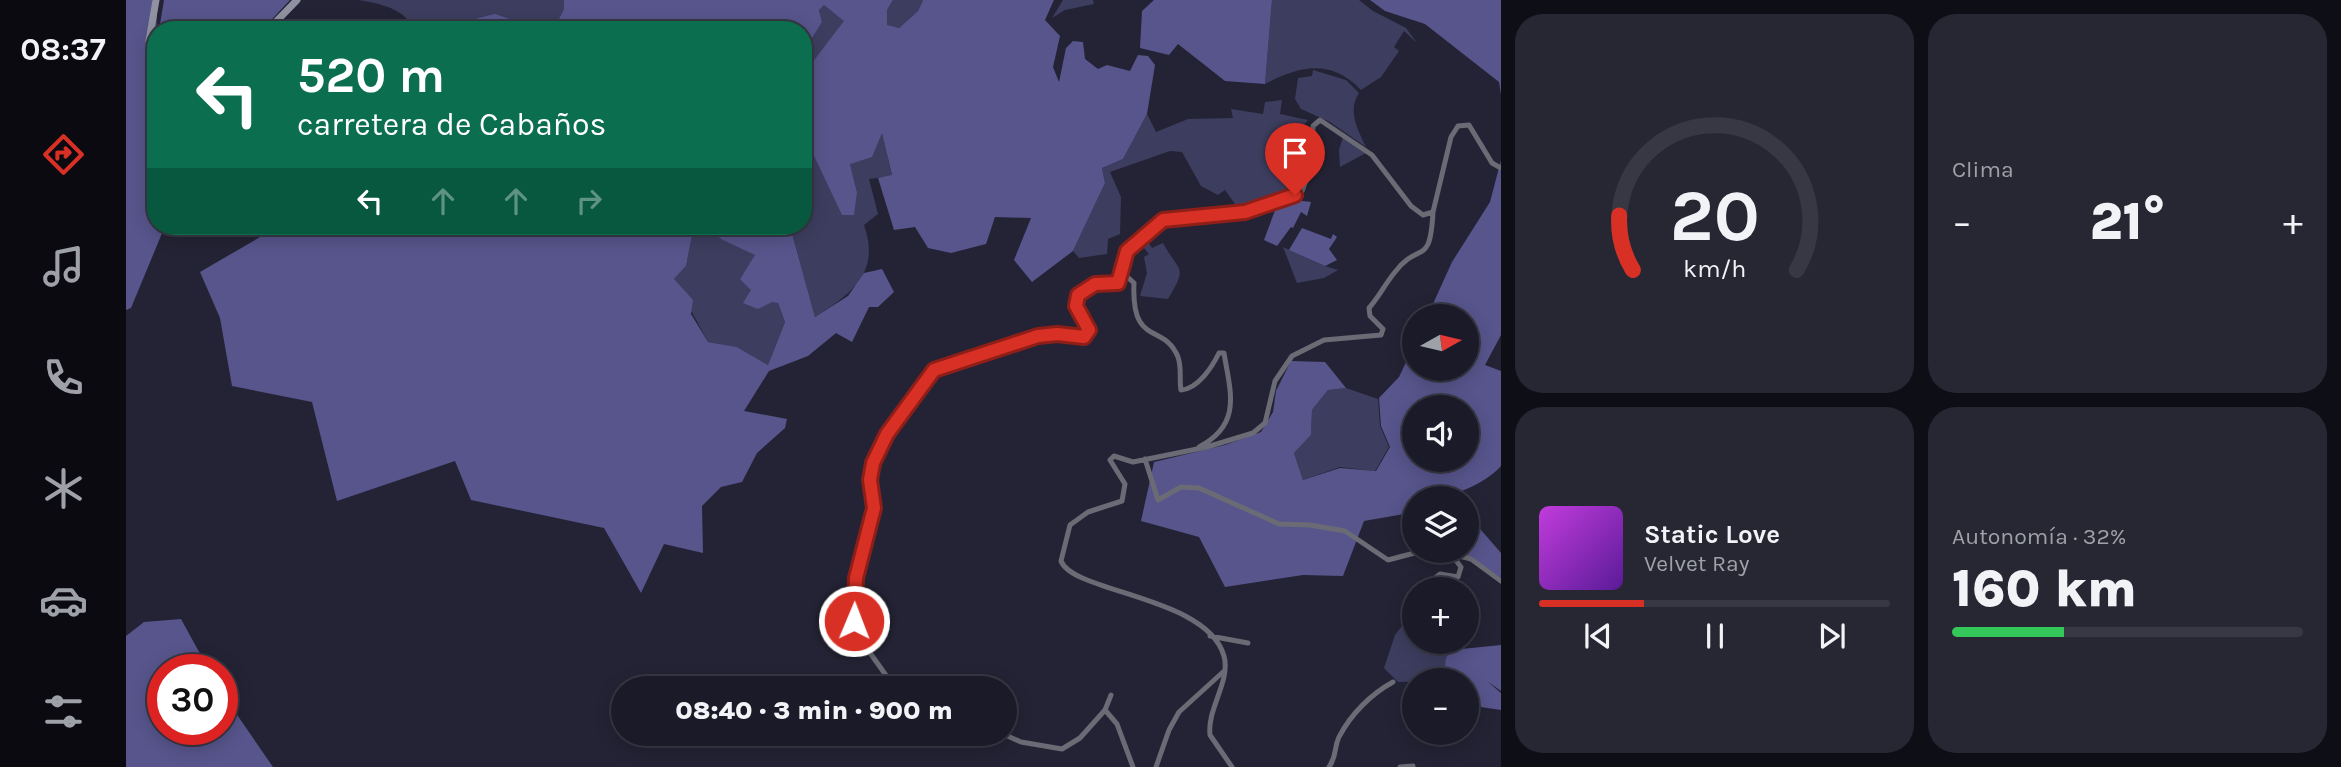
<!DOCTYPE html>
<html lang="es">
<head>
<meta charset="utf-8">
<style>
	body { margin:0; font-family:Karla,sans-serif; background:#272734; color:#f1f3f6; height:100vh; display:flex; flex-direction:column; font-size:26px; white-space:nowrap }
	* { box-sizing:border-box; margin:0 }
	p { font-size:23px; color:#9fa1a8 }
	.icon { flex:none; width:38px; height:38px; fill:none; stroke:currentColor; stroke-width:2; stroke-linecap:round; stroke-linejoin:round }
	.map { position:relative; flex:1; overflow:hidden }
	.details { display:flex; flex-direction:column; gap:14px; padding:14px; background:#0e0e16; width:840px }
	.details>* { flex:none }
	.banner { position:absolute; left:21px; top:21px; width:665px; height:214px; border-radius:28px; box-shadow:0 4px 18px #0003,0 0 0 2px #383845; background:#0b6e4f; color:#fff; overflow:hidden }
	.needle { width:46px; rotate:82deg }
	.controls { position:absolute; left:1276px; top:304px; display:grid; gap:14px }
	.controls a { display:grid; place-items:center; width:77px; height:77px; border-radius:50%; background:#1a1a28; box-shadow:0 4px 18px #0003,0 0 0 2px #383845; font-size:35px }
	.speed { position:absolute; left:21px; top:654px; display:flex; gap:14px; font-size:35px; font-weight:700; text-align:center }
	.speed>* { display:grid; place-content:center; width:91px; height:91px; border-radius:50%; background:#1a1a28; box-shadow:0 4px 18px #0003,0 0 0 2px #383845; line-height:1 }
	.speed .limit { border:10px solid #d22; background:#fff; color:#111 }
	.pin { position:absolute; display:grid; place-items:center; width:60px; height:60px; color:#fff; margin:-72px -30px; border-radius:50% 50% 50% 0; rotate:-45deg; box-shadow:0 0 7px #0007 }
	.pin .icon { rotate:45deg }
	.me { position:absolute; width:77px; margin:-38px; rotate:1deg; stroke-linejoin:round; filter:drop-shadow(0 0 5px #0008) }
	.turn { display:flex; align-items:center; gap:24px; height:147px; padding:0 35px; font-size:32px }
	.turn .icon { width:91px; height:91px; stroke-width:2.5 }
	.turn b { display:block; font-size:49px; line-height:60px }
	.lanes { display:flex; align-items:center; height:66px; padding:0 35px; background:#0003; justify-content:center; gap:35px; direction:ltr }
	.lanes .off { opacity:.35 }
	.big { font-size:52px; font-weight:800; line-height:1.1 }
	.details .card { flex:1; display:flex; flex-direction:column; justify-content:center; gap:10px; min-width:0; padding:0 24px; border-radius:28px; background:#272734 }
	.details .dial { align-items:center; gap:0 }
	.dial svg { height:182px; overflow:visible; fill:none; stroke:#383845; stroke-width:7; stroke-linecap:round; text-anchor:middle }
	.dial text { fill:#f1f3f6; stroke:none }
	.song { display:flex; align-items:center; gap:21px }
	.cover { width:84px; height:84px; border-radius:10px; background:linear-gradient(135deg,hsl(290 70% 55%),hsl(270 70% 35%)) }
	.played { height:7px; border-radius:4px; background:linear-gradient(90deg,#d93025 30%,#383845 30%) }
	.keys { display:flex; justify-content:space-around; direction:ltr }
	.heat { display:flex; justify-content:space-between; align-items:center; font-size:38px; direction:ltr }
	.charge { height:10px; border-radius:5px; background:linear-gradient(90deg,#34c759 32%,#383845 0) }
	.details .tiles { flex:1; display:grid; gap:14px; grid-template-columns:repeat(2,1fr) }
	.trip { position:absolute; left:485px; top:676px; width:406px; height:70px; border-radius:35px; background:#1a1a28; box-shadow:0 4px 18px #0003,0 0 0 2px #383845; font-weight:800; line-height:70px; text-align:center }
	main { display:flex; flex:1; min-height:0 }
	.tab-bar { display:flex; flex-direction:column; width:126px; justify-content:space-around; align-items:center; background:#0a0a10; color:#9fa1a8 }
	.tab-bar .icon { width:49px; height:49px }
	.tab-bar .active { color:#d93025 }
	.tab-bar b { font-size:32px; color:#f1f3f6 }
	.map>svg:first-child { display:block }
</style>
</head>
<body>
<main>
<nav class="tab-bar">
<b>08:37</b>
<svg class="icon active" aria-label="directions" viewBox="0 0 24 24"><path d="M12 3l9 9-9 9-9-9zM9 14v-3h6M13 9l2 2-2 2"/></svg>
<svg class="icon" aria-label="music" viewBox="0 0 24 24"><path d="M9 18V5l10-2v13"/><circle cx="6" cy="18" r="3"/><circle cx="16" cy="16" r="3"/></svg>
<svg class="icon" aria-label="phone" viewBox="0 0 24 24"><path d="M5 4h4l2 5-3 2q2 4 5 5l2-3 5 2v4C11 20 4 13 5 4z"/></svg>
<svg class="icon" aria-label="climate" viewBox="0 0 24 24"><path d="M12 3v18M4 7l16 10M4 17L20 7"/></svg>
<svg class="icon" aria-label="car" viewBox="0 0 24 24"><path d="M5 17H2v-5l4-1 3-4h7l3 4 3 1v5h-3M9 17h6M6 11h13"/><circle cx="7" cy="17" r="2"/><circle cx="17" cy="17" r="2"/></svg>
<svg class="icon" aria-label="filters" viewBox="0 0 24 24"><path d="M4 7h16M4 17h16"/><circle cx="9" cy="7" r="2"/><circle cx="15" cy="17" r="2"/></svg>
</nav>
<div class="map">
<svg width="1375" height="767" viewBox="0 0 1375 767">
	<rect width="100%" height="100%" fill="#232335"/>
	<path fill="#3d3d5f" d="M233,0H438V9L427,30C397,30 383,10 351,18L349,30H289C278,8 255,4 233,0Z
		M767,0H797L792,11L773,28L761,26V10Z
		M937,0H967L968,4L939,10L926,18Z
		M1146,0H1233L1247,11L1280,28L1291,43L1278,31L1268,47L1273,51L1255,77L1235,90C1205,58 1173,66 1139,84Z
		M698,5L719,21L684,65L677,57V34L686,37L696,22L693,10Z
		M1187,70L1220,80L1233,93C1221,111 1232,130 1240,147L1204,122L1175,109L1169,99L1172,78L1186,76Z
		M1156,100L1154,114L1182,120L1172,132L1185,153L1178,187L1163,195L1116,210L1115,205L1109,204L1099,190L1092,195L1075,186L1056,152L1044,151L984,172L995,197L994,234L982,239L981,254L953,258L947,251L979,183L976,168L997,159L1021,114L1030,132L1062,119L1107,118L1105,109L1137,114L1139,102Z
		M756,132L766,176L743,179L752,214L738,225C755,273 725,294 689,317L664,226L682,225L677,187V133L716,214L731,192L724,164Z
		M1217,137L1240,153L1214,167L1213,150Z
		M568,226C579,226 616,248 630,255L614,279L652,303L659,322L642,365L611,347L582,342L548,279L560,266Z
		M1019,237L1026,248L1037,243C1054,274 1062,265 1042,299L1014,296L1021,273L1018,257L1023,254L1013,242Z
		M1157,247L1199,266L1212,270L1198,278L1171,283Z
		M1220,388L1252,399L1254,426L1263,447L1249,471L1214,467L1177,480L1168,453L1185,435L1186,410L1202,390Z
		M1288,610V642H1334L1321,654L1323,681L1272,682L1258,668L1269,635Z"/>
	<path fill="#57558c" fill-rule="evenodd" d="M0,0H26L31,15L27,94L30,96V135L26,138L30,139V226H39L5,308L0,310Z
		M38,0H164L136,30H33Z
		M438,0H767L761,10V25L773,28L792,11L797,0H928L919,20L934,36L927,67L933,82L940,48L947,41L957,42L959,59L972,69L981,65L1004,71L1012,55L1022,56L1029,65L1021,114L997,159L976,168L979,183L947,251L906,282L888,260L905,218L869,217L860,244L825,253L802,248L789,227L768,230L752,178L766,175L756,133L746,157L724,164L731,192L728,215H716L677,133V57L685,64L718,21L698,5L693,10L696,22L686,38L677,34V30H427L438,9Z
		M1028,0H1146L1139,84L1099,81L1052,44L1043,55L1014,48L1016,11Z
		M1244,0H1375V95L1373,82L1299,24L1259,11Z
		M369,14L416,30H349L351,18Z
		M1375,160V335L1359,365L1375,371V466C1354,489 1318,499 1288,499V511L1284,513L1238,521L1217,576L1177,575L1099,587L1073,537L1015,521L1028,462L1099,445L1135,432L1147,412L1150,391L1165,361L1199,362L1220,388L1202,390L1186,410L1185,435L1168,453L1177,480L1214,468L1250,471L1264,447L1255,426L1253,398L1273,377L1288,345V369H1340V317H1301L1326,262L1364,202ZM1288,408H1340V460H1288Z
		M1175,193L1176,201L1185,202L1181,216L1175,212L1167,228L1165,227L1151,246L1138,240L1151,205Z
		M153,226H529L535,230L539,226H568L560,266L548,279L567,300L565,314L582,342L611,347L642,365L659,322L652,303L646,302L632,309L617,303L625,290L614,279L629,255L597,240L576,226H664L689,317L722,296L738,273L756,269L768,292L752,307H743L726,342L710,333L682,356L643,371L618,411L661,419L659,428L631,453L616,482L595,487L576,506L577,553L538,544L515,593L478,528L345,500L329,461L211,501L186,402L106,386L94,318L74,272Z
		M1176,228L1205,239L1207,234L1211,237L1203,249L1211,260L1199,266L1163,250Z
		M1349,523L1375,553V578L1337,553Z
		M55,619L83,670H37V730H96V693L147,767H0V636L18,622Z
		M1375,645V691L1361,681L1375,693V710L1341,705L1340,681H1323C1319,670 1316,658 1326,650Z"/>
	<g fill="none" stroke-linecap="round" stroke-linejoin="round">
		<path stroke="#6a6b74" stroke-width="5" d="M997,273L1008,283C1005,348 1038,322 1052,357C1056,368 1053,380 1055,390C1072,389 1086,367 1093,353H1098C1104,391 1117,424 1073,447
			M1019,459L1032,500L1055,487L1073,488L1153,524L1184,525L1219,531L1262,560L1296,551
			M1314,551L1345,559L1375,581
			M1295,590L1314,574L1332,577L1335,567L1325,554
			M1084,636L1122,643
			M769,688L732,636L727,602L748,508L745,472L755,444L808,370L814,366L912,336L931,334L958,337L963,330L950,306L952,295L969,284L992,283L1001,251L1037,220L1119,212L1176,191L1186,165L1187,126L1194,120L1246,155L1285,206L1297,215L1307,212L1325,137L1332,126L1343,125L1366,163L1375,168
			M979,710L991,724L1007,767
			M979,710L985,695
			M875,733L895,742L936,749L954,738L979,710
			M1030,767L1043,730L1053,712L1097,672
			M1106,767L1084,735C1081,708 1105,681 1098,656C1081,596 947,593 935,561L944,525L962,512L996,501L999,484L984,460L988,456L1007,462L1081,447L1127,433L1139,423L1149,381L1166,356L1198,340L1255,335L1257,329L1244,316L1243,308C1253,297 1259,284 1269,272C1294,240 1304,268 1307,212
			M1203,767C1212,754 1207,749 1213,737C1225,714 1245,694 1267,682
			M1274,767L1287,766"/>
		<path stroke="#9192a1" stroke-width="7" d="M142,30L171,0
			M30,66L23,41L30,0"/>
	</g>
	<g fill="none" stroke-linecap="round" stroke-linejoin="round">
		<g stroke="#8d1f18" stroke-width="18">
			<path id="route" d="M728,621L730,578L748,508L744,480L747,463L761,434L808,370L912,336L931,334L958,337L963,330L950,306L952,295L969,284L992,283L1001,251L1037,220L1119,212L1169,195"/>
		</g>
		<use href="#route" stroke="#d93025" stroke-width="12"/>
	</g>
</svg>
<div class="controls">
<a><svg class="needle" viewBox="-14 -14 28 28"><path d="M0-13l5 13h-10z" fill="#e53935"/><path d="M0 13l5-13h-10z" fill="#9fa1a8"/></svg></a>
<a><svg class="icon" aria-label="sound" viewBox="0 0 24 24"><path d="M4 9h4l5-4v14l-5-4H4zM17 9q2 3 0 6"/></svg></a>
<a><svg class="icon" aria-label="layers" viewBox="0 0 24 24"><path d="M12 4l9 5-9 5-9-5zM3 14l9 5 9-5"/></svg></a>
<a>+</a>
<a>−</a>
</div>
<div class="speed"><div class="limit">30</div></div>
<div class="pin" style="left:1169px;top:195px;background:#d93025"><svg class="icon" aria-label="arrive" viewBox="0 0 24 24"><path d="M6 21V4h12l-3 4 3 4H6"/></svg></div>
<svg class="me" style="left:728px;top:621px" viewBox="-20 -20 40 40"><circle r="17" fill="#d93025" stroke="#fff" stroke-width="3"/><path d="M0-11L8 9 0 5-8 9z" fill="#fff"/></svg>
<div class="trip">08:40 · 3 min · 900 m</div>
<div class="banner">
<div class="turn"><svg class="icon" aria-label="left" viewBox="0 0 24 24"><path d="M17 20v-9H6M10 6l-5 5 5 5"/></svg><div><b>520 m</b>carretera de Cabaños</div></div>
<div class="lanes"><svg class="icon" aria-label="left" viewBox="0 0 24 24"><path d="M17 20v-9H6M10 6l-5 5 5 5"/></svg><svg class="icon off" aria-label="ahead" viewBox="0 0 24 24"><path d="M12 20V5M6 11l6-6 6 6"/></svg><svg class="icon off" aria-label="ahead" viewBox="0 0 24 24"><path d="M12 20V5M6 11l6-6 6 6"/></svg><svg class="icon off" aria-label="right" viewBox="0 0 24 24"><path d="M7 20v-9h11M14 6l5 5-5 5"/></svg></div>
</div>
</div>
<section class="details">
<div class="tiles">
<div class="card dial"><svg viewBox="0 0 100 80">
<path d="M14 69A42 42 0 1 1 86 69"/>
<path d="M14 69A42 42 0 0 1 8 45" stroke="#d93025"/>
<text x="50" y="56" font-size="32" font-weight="700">20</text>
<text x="50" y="72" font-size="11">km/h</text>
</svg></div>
<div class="card"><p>Clima</p>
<div class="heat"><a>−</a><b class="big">21°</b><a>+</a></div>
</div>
<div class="card">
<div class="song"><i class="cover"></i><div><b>Static Love</b><p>Velvet Ray</p></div></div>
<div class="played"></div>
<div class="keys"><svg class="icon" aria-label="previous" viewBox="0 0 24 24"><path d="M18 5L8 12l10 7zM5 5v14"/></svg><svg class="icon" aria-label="pause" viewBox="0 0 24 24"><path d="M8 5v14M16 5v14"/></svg><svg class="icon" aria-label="next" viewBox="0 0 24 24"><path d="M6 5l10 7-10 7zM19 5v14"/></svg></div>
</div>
<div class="card"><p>Autonomía · 32%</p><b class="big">160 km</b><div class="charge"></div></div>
</div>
</section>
</main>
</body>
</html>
